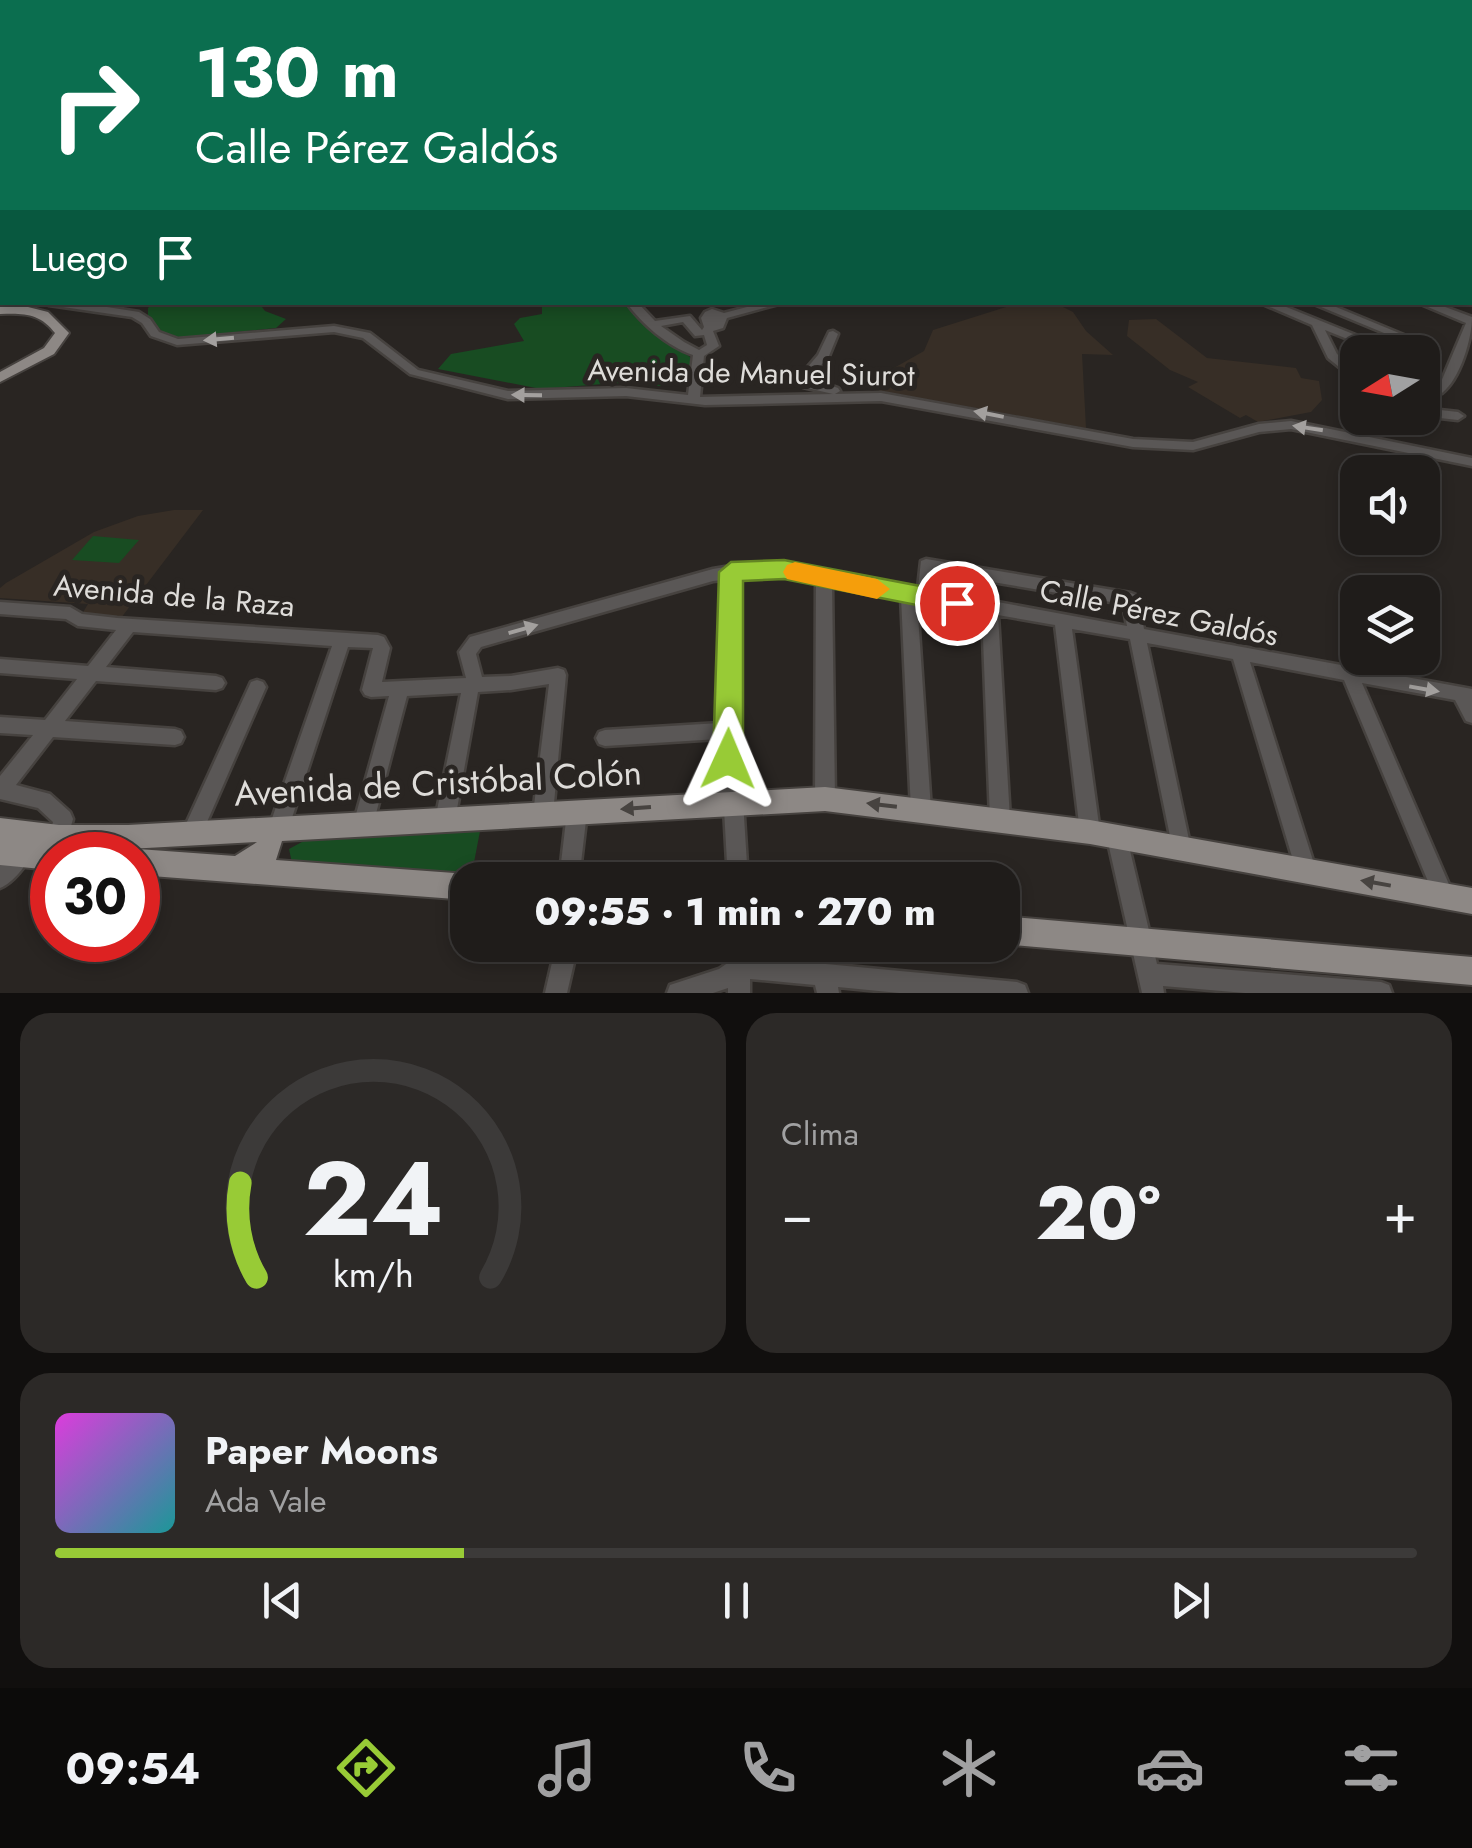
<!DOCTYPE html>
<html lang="es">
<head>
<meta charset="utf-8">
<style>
	body { margin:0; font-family:Jost,sans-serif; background:#2c2927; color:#f1f3f6; height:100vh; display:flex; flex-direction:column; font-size:38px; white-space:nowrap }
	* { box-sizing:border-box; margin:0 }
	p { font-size:32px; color:#a1a1a2 }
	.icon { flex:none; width:55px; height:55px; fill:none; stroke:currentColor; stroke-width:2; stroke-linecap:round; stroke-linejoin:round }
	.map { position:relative; height:993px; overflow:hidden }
	.side { display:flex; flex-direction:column; gap:20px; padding:20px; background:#110f0e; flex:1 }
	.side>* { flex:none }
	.top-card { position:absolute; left:0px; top:0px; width:1472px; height:305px; box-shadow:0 5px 15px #0003,0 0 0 2px #3c3a39; background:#0b6e4f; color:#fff; overflow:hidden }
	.needle { width:65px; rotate:259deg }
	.tools { position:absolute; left:1340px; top:335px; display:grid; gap:20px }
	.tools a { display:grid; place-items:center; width:100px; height:100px; border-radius:20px; background:#1f1c1a; box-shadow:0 5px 15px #0003,0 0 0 2px #3c3a39; font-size:50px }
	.speed { position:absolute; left:30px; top:832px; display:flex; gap:20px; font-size:50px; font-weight:700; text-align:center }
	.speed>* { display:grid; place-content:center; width:130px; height:130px; border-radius:50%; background:#1f1c1a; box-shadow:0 5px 15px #0003,0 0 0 2px #3c3a39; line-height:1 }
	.speed .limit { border:15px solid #d22; background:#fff; color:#111 }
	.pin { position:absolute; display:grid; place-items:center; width:85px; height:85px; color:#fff; margin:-42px; border:5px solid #fff; border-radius:50%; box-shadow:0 2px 10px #0007 }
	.me { position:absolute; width:110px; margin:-55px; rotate:1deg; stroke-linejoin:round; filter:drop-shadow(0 0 8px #0008) }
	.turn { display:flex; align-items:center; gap:35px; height:210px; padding:0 30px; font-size:45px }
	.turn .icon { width:130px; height:130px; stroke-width:2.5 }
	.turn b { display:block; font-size:70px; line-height:85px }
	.then { display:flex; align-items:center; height:95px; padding:0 30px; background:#0003; gap:20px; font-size:38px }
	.big { font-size:75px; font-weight:800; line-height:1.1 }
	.side .widget { flex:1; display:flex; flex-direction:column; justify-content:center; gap:15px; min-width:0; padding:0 35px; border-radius:30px; background:#2c2927 }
	.side .dial { align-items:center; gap:0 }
	.dial svg { height:260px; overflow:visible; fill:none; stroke:#3c3a39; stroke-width:7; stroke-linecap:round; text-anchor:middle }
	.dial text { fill:#f1f3f6; stroke:none }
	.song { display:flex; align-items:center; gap:30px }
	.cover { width:120px; height:120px; border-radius:15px; background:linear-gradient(135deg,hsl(300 70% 55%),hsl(180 70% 35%)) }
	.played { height:10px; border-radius:5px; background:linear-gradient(90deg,#98cb36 30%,#3c3a39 30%) }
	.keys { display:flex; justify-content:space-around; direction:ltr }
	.heat { display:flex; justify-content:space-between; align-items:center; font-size:55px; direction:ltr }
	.side .tiles { flex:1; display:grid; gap:20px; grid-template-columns:1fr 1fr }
	.widget:last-child { grid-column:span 2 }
	.trip { position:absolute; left:450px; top:862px; width:570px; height:100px; border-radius:30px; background:#1f1c1a; box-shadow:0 5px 15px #0003,0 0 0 2px #3c3a39; font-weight:800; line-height:100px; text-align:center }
	.menu { display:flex; height:160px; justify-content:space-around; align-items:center; background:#0c0b0a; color:#a1a1a2 }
	.menu .icon { width:70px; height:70px }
	.menu .active { color:#98cb36 }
	.menu b { font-size:45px; color:#f1f3f6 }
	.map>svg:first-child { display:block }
</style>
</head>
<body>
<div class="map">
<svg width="1472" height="993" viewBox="0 0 1472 993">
	<rect width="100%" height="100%" fill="#292522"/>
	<path fill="#372e26" d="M1019,303H1055L1073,312L1086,331L1113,355L1082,354L1086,428L875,390L878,377L924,351L933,330Z
		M1156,319L1207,358L1296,368L1301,378L1319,381L1322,400L1311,412L1258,422L1246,415L1240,418L1188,387L1198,382L1170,370L1127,336L1129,320Z
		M174,510H203L121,618L82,614L88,604L0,598V588L6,583L94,532L138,516Z"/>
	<path fill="#184c22" d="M154,302L259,303L265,311L286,319L276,328L176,338L166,336L148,316V308Z
		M542,302L624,303L639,321L690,357L691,369L680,380L660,386L615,383L541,389L438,369L451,354L524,341L514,324L520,318L542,314Z
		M93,536L139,540L119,563L72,560Z
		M481,826L471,878L292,863L289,849L311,837Z"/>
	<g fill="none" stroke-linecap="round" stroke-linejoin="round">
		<g stroke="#46423f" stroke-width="5">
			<path id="minor" d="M1470,159H1472V162H1470Z
				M1470,182H1472V190L1470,189Z
				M0,221H2V227H0Z
				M1470,221L1472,222V229L1470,228Z
				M2,242V248L0,249V243Z
				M1470,243H1472V249H1470Z
				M0,280H2V286L0,287Z
				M44,302H75L139,312L150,319L159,332L178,339L334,326L370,333L418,370L508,391L626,388L688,395L693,355C667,346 642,324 626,302H637L655,321L690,316L702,330L704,327L701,318L705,312L712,309L724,313L766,302H786L727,318L723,328L713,331L719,346L704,356L700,397L833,394L803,387L773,373L779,370L800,376L818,355L829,332L833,331L838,334L829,356L810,378L838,388L840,391L835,394L881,393L1133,439L1193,442L1259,424L1291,421L1472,458V466L1291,429L1259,432L1193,450L1133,447L881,401L705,405L626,396L508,399L410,374L363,338L334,332L177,345L151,336L142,323L132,317L49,305ZM683,322L695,336L704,335L707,345L699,350L684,342L661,326Z
				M1258,302H1274L1358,336L1378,352H1366L1350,340L1325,330L1337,354L1358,371V380L1354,379L1328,358L1312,325Z
				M1309,302H1324L1428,345L1422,348L1418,347Z
				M1416,302H1432L1472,317C1472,339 1460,379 1442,393L1422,392V385L1436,386L1441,382L1466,323Z
				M1422,408L1458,412L1464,416L1458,420L1422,416Z
				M926,559L1131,593L1136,595L1139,599L1144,629L1472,689V723L1466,721L1455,700L1362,683L1454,896L1451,903L1444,906L1437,903L1344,680L1250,662L1316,870L1313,877L1306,880L1299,877L1296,870L1233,659L1147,643L1191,849L1188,856L1181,859L1174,856L1130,639L1072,629L1100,832L1097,839L1090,842L1083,839L1080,832L1055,625L998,615L1010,819L1007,826L1000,828L993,826L990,819L982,612L931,602L925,604L917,600L931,810L928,817L921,819L914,817L911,810L901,597L832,584L835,799L832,805L825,808L818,805L815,799L816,581L784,575L738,579L737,793L740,795L743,801L748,880H728L724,809L720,807L717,801L719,739L605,746L599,744L596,738L599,732L605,730L720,723L723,580L713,581L481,647L476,654L482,677L511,676L558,668L564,670L566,675L553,814L550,821L543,823L536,821L533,814L549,684L511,690L478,692L455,820L452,827L445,829L438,827L435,820L461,693L407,696L373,825L370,832L363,835L356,832L353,825L389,696L371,697L365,695L362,690L373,648L348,647L288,830L285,837L278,840L271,837L268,830L332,646L133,632L106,667L216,676L222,678L225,683L222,688L216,690L96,681L65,721L175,729L181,731L184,737L181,743L175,745L53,737L16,785L50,794L70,812L73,819L66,844L59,847L52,844L49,837L53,822L38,808L0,799V776L33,735L0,733V717L45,720L77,679L0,673V659L88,666L116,630L78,626L66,619L0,614V602L70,607L82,614L117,618L378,635L384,637L390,648L382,682L466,678L459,652L470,637L713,569L731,566L784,563L918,588L921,561ZM933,572L1123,604L1127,626L933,590Z
				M257,680L263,682L266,687L200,838L193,841L186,838L183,831L186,824L251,682Z
				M577,803L584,805L587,812L579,880H559L567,812L570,805Z
				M1117,828L1124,831L1127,838L1157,964L1381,982L1389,985L1392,993H1245L1163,986L1164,993H1142L1107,838L1110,831Z
				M22,842L29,845L32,852C27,865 13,883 0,888V862L15,845Z
				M556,945H578L567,993H545Z
				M688,945H751V957L1017,982L1025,985L1028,993H899L838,987L839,993H817L815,985L750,979V993H728V988L713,993H667L670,985L719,969L729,962V957L699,956L691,953Z"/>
		</g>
		<g stroke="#46423f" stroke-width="4">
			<path id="major" d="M1470,178H1472V184H1470Z
				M1470,288L1472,289V297L1470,296Z
				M2,289V297L0,298V290Z
				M20,305L48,312L69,333L54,354L0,382V372L44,348L55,333C40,313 23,313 0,314V306Z
				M825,787L1090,820L1472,888V914L1090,844L825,811L282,841L276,860L468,874L478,880H468V900L138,875V855H128L138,849L235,856L257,842L128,849H62L64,855H52V870L0,865V818L59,825H128Z
				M1002,916L1472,957V985L1002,944Z"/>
		</g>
		<use href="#minor" fill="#5a5756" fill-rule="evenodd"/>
		<use href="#major" fill="#8d8885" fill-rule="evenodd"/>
	</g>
	<defs><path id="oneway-solid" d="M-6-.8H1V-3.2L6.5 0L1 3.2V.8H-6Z" transform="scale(2.5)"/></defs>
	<g fill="#a3a09e">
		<use href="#oneway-solid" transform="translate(219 339) rotate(175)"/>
		<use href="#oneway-solid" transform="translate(527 395) rotate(-179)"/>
		<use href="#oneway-solid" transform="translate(989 414) rotate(-169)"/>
		<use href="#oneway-solid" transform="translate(1308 428) rotate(-171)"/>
		<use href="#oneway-solid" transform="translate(523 629) rotate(-16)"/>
		<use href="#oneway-solid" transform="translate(1424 689) rotate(10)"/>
	</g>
	<g fill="#474340">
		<use href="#oneway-solid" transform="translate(882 805) rotate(-173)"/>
		<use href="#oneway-solid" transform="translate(636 808) rotate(176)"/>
		<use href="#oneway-solid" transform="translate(1376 883) rotate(-170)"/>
	</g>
	<linearGradient id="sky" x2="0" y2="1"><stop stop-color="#171413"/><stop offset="0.53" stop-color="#43464f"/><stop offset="1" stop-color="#43464f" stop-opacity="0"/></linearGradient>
	<rect width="1472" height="298" fill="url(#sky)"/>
	<path fill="#98cb36" stroke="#638423" stroke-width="2.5" d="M784,560L957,593L970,603L957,613L784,579L743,581V759L739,769L728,773L717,769L713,759L719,572L731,562Z"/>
	<path fill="#f59e0b" d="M795,562L877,579L890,589L877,599L787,579L783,572L787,565Z"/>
	<g text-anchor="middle" stroke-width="10" stroke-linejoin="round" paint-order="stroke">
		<g font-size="30" fill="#dedcd9" stroke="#292522">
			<text transform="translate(751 373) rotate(1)" y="10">Avenida de Manuel Siurot</text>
			<text transform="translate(174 596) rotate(5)" y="10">Avenida de la Raza</text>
			<text transform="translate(1159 613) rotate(11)" y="10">Calle Pérez Galdós</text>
		</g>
		<g font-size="35" fill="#dedcd9" stroke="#292522">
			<text transform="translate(438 783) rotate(-3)" y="12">Avenida de Cristóbal Colón</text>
		</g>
	</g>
</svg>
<div class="tools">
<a><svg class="needle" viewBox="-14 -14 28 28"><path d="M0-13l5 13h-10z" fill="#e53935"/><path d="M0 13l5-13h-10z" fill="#a1a1a2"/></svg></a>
<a><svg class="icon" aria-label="sound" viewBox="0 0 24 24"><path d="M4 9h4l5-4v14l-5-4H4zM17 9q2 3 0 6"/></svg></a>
<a><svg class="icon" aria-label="layers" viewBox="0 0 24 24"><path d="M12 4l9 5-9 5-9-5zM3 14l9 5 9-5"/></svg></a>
</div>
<div class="speed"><div class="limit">30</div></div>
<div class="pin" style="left:957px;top:603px;background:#d93025"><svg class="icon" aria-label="arrive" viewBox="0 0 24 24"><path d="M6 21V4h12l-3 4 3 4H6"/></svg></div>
<svg class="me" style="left:728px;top:759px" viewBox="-20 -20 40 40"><path d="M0-17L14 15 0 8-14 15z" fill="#98cb36" stroke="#fff" stroke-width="4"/></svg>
<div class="trip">09:55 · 1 min · 270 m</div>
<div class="top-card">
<div class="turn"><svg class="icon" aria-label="right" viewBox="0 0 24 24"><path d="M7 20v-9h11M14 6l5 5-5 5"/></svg><div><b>130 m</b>Calle Pérez Galdós</div></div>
<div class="then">Luego<svg class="icon" aria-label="arrive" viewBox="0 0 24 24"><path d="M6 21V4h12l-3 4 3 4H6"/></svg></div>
</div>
</div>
<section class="side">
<div class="tiles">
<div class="widget dial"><svg viewBox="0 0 100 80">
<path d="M14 69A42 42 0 1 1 86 69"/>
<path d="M14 69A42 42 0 0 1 9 40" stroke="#98cb36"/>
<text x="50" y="56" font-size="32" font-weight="700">24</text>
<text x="50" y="72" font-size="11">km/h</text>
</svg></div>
<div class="widget"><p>Clima</p>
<div class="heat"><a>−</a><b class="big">20°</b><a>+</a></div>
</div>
<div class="widget">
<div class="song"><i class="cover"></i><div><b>Paper Moons</b><p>Ada Vale</p></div></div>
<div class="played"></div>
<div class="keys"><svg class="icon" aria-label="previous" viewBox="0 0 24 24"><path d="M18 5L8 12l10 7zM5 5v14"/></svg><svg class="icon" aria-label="pause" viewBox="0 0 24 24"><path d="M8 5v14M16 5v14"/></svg><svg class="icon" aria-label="next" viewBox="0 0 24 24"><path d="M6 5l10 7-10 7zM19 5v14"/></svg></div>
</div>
</div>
</section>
<nav class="menu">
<b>09:54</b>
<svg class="icon active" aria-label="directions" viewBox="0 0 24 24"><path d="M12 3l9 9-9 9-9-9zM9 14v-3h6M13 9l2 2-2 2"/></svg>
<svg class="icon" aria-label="music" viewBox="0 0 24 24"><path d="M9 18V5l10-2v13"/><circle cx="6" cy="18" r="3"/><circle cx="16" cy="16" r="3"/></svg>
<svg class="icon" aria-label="phone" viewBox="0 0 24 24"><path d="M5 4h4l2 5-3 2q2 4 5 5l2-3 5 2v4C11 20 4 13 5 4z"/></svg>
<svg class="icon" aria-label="climate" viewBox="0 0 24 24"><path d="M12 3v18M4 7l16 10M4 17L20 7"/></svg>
<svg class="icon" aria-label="car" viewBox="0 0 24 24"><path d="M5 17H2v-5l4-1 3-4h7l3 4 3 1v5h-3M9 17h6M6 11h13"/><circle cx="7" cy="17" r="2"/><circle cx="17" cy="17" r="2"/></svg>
<svg class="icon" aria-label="filters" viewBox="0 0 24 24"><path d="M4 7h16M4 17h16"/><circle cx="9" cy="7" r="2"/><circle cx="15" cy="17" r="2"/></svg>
</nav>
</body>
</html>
